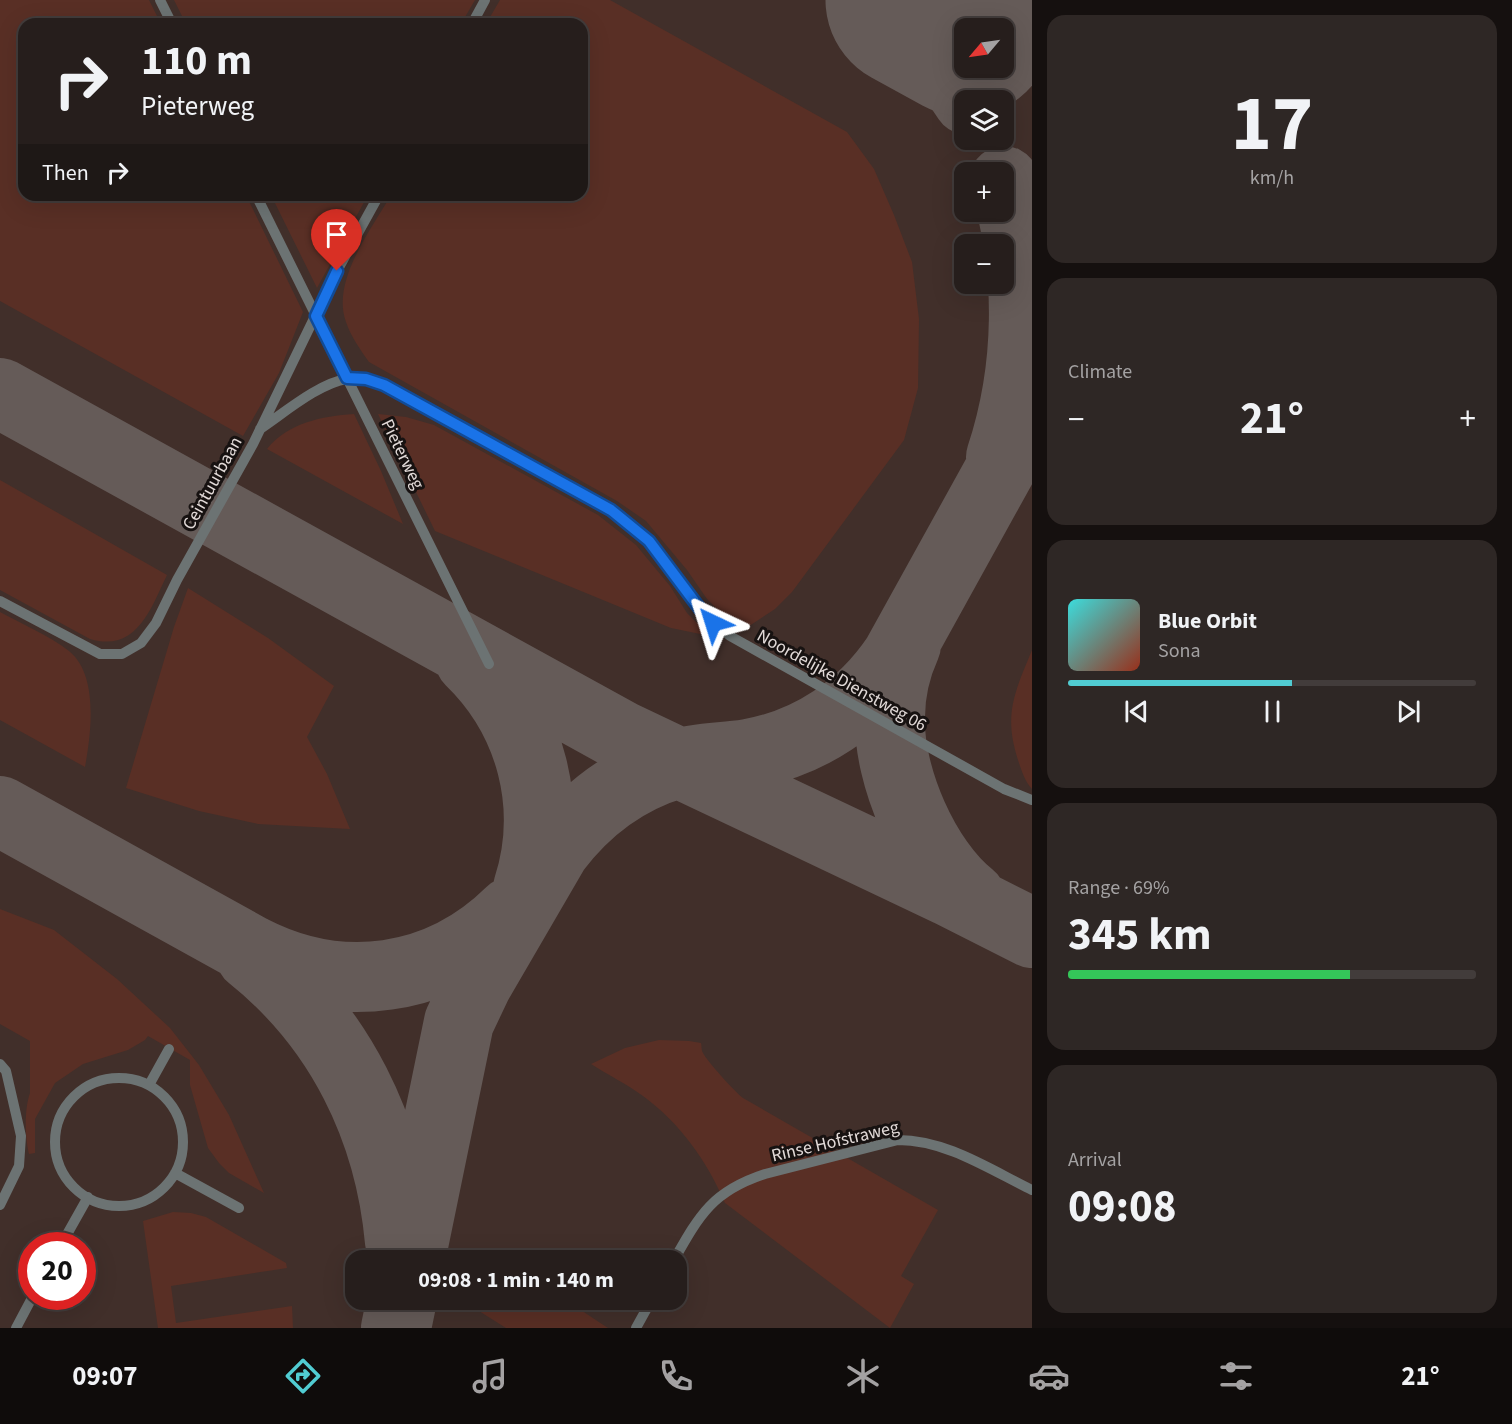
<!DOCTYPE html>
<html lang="en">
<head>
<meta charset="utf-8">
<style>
	body { margin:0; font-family:"Source Sans 3",sans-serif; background:#2e2725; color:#f1f3f6; height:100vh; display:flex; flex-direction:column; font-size:22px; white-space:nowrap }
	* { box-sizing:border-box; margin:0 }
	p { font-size:20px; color:#a4a2a3 }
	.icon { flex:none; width:33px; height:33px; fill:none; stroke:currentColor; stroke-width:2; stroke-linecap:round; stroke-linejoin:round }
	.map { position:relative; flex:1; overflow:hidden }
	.details { display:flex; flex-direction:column; gap:15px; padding:15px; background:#15100f; width:480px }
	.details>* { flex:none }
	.top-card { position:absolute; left:18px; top:18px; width:570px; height:183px; border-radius:18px; box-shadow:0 6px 24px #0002,0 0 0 2px #423c3b; background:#261e1c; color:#f1f3f6; overflow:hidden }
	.needle { width:39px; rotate:241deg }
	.buttons { position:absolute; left:954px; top:18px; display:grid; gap:12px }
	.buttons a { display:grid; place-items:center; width:60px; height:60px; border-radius:12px; background:#261e1c; box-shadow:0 6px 24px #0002,0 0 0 2px #423c3b; font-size:30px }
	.speed { position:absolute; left:18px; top:1232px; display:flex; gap:12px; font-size:30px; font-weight:700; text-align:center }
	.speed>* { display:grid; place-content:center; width:78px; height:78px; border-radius:50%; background:#261e1c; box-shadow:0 6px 24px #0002,0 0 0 2px #423c3b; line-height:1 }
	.speed .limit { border:9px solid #d22; background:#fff; color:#111 }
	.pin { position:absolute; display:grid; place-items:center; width:51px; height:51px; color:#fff; margin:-62px -26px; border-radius:50% 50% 50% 0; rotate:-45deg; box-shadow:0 0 6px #0007 }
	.pin .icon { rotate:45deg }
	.me { position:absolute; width:66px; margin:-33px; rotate:319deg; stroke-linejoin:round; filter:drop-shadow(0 0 4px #0008) }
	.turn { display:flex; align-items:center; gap:21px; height:126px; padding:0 24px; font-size:27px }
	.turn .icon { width:78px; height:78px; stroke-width:2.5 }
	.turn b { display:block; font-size:42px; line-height:51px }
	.then { display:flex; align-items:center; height:57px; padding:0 24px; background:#0003; gap:12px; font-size:22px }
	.big { font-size:45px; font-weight:700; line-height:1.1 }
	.details .card { flex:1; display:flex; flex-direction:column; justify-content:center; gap:9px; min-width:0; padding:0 21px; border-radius:18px; background:#2e2725 }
	.details .dial { align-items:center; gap:0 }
	.dial b { font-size:78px; line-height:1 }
	.song { display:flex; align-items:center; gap:18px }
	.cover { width:72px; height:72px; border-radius:9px; background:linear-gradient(135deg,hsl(180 70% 55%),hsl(10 70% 35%)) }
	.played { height:6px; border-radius:3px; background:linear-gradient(90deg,#51ccd2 55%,#423c3b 55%) }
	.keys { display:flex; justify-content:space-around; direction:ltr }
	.heat { display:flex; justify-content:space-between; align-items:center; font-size:33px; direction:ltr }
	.charge { height:9px; border-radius:4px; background:linear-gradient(90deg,#34c759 69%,#423c3b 0) }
	.trip { position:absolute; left:345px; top:1250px; width:342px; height:60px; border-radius:18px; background:#261e1c; box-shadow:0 6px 24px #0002,0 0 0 2px #423c3b; font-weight:700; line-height:60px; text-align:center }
	.dock { display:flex; height:96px; justify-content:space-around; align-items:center; background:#0f0c0b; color:#a4a2a3 }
	.dock .icon { width:42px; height:42px }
	.dock .current { color:#51ccd2 }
	.dock b { font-size:27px; color:#f1f3f6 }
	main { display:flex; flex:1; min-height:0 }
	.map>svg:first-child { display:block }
</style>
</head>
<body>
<main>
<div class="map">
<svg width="1032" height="1328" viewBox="0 0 1032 1328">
	<rect width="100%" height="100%" fill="#332825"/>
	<path fill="#412f2a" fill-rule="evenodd" d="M0,0H1032V1328H0ZM24,24H582V195H24ZM964,28H1004V68H964ZM964,100H1004V140H964ZM964,172H1004V212H964ZM964,244H1004V284H964ZM32,1245H82V1296H32ZM356,1260H676V1299H356Z"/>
	<path fill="#592f25" d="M0,0H149L161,24H24V195H246L303,312L279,373L243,436L0,301Z
		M174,0H475L461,24H186Z
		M500,0H610L847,132L874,169L894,215L912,262L919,319L918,388L904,440L792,592L775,609L740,632L707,599L687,570L646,521L617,501L369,362C360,349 351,337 346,322C331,281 371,230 391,195H582V24H486Z
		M271,195H368L317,288Z
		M354,414L381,471L403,524L267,449C288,423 322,416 354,414Z
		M378,414L406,417L434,425L598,515L636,545L670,586L687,613L710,636L671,628L435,531Z
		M0,480L167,575C151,608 137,653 90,639L0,590Z
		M188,588L268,638L334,686L307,737L327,774L350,829L258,824L199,811L126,788L174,627Z
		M0,612C22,624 50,636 69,651C99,675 91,734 85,767L0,720Z
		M1032,650V789C1025,782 1021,769 1018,760C1003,714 1015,692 1032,650Z
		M0,909L54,930L117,979L170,1028L199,1065L229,1115L264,1193L229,1173L219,1163L208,1148L190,1085V1060L148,1036L145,1040L128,1050L83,1064L55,1083L35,1119V1153L29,1154C25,1137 24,1110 30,1093V1041L0,1024Z
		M659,1040L689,1041L701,1043C702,1048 701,1049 703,1053C706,1060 736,1093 743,1098L938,1210L901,1276L914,1284L890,1328L725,1203C707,1161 680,1123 643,1096C627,1084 608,1075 591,1064L625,1048Z
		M173,1212L191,1213L206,1217L286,1263L287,1268L171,1286L176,1323L292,1306L293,1328H158L143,1221Z
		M482,1299H564L608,1328H506L479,1311Z"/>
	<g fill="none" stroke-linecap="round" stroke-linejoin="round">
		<path stroke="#655b58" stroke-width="70" d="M886,0C918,30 944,64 968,100
			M0,393L622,736L949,891L1032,933
			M1001,457C1030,369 1032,270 1004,181
			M906,645C896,667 890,692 890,717C888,776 925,861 971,897
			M470,660C532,720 554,807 528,888
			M0,811L251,950C340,996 439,983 511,912
			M251,956C340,1027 390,1129 400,1242
			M410,1260L459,1022L477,984L555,850C586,809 625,779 676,764C700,757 724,758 748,754C810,743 862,708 897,656L1032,412
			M396,1328L402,1299"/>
		<path stroke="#655b58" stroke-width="177" d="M914,0L965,28"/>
		<path stroke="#6c7373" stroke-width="10" d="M160,0L172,24
			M472,24L485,0
			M256,195L489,664
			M260,429C284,413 319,383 347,379C360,376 372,380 384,385L611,510L649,541L706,616L730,636L1004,789L1032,800
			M0,601L100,654H122L141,643L156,623L177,580L253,444L337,271L379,195
			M0,1064L6,1071L21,1136L19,1166L0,1205
			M55 1142a64 64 0 1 1 128 0a64 64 0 1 1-128 0Z
			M149,1085L169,1049
			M175,1173L239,1208
			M61,1245L88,1197
			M674,1260C700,1214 713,1191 765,1174L898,1140C946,1140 989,1169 1032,1190
			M16,1328L33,1296
			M636,1328L652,1299"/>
	</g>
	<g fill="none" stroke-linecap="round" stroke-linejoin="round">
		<g stroke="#114b97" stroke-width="15">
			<path id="route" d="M337,271L316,316L347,378L366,379L384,385L611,510L649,541L700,609L713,623"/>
		</g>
		<use href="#route" stroke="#1a73e8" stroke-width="10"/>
	</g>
	<g text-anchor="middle" stroke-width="6" stroke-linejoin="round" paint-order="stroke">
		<g font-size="18" fill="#e2dad8" stroke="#171211">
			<text transform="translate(403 454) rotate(64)" y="6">Pieterweg</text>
			<text transform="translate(212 483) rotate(-61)" y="6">Ceintuurbaan</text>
			<text transform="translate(842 680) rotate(29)" y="6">Noordelijke Dienstweg 06</text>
			<text transform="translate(835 1141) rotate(-13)" y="6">Rinse Hofstraweg</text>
		</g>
	</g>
</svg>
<div class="buttons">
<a><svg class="needle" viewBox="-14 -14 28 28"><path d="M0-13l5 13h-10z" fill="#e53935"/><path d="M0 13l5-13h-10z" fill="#a4a2a3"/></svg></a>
<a><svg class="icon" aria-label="layers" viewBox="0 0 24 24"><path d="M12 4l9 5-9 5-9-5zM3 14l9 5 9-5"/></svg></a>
<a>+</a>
<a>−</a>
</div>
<div class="speed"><div class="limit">20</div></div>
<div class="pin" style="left:337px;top:271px;background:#d93025"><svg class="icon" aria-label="arrive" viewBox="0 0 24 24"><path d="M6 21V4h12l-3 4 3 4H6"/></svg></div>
<svg class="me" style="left:713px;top:623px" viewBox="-20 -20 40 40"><path d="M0-17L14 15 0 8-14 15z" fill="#1a73e8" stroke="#fff" stroke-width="4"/></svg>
<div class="trip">09:08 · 1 min · 140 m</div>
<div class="top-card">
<div class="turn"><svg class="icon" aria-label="right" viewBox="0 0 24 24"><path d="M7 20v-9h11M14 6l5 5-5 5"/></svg><div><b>110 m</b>Pieterweg</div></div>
<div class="then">Then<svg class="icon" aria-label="right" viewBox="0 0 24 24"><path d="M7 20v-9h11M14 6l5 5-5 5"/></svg></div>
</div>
</div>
<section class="details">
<div class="card dial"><b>17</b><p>km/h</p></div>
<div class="card"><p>Climate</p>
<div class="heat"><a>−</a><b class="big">21°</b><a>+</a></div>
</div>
<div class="card">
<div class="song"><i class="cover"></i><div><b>Blue Orbit</b><p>Sona</p></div></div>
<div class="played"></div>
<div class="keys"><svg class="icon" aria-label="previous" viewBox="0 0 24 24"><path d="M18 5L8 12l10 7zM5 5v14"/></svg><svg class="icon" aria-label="pause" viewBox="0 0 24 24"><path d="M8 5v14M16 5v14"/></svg><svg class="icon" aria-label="next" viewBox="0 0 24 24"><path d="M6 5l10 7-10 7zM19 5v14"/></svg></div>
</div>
<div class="card"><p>Range · 69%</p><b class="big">345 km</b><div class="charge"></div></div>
<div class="card"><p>Arrival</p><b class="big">09:08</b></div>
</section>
</main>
<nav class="dock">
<b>09:07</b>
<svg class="icon current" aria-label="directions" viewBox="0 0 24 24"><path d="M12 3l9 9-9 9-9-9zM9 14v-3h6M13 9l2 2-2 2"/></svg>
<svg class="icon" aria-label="music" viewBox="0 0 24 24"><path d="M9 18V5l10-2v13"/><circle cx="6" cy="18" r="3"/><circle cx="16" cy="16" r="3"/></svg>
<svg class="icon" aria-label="phone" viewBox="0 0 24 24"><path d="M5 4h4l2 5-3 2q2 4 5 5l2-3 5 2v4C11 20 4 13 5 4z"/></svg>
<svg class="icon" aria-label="climate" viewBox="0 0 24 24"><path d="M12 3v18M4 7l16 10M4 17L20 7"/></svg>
<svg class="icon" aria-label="car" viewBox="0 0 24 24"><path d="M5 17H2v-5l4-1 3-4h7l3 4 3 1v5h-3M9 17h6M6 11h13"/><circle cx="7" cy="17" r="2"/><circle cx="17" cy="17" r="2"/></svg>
<svg class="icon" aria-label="filters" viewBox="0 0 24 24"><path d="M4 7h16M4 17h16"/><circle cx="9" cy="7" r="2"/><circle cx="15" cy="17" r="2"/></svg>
<b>21°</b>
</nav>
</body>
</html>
